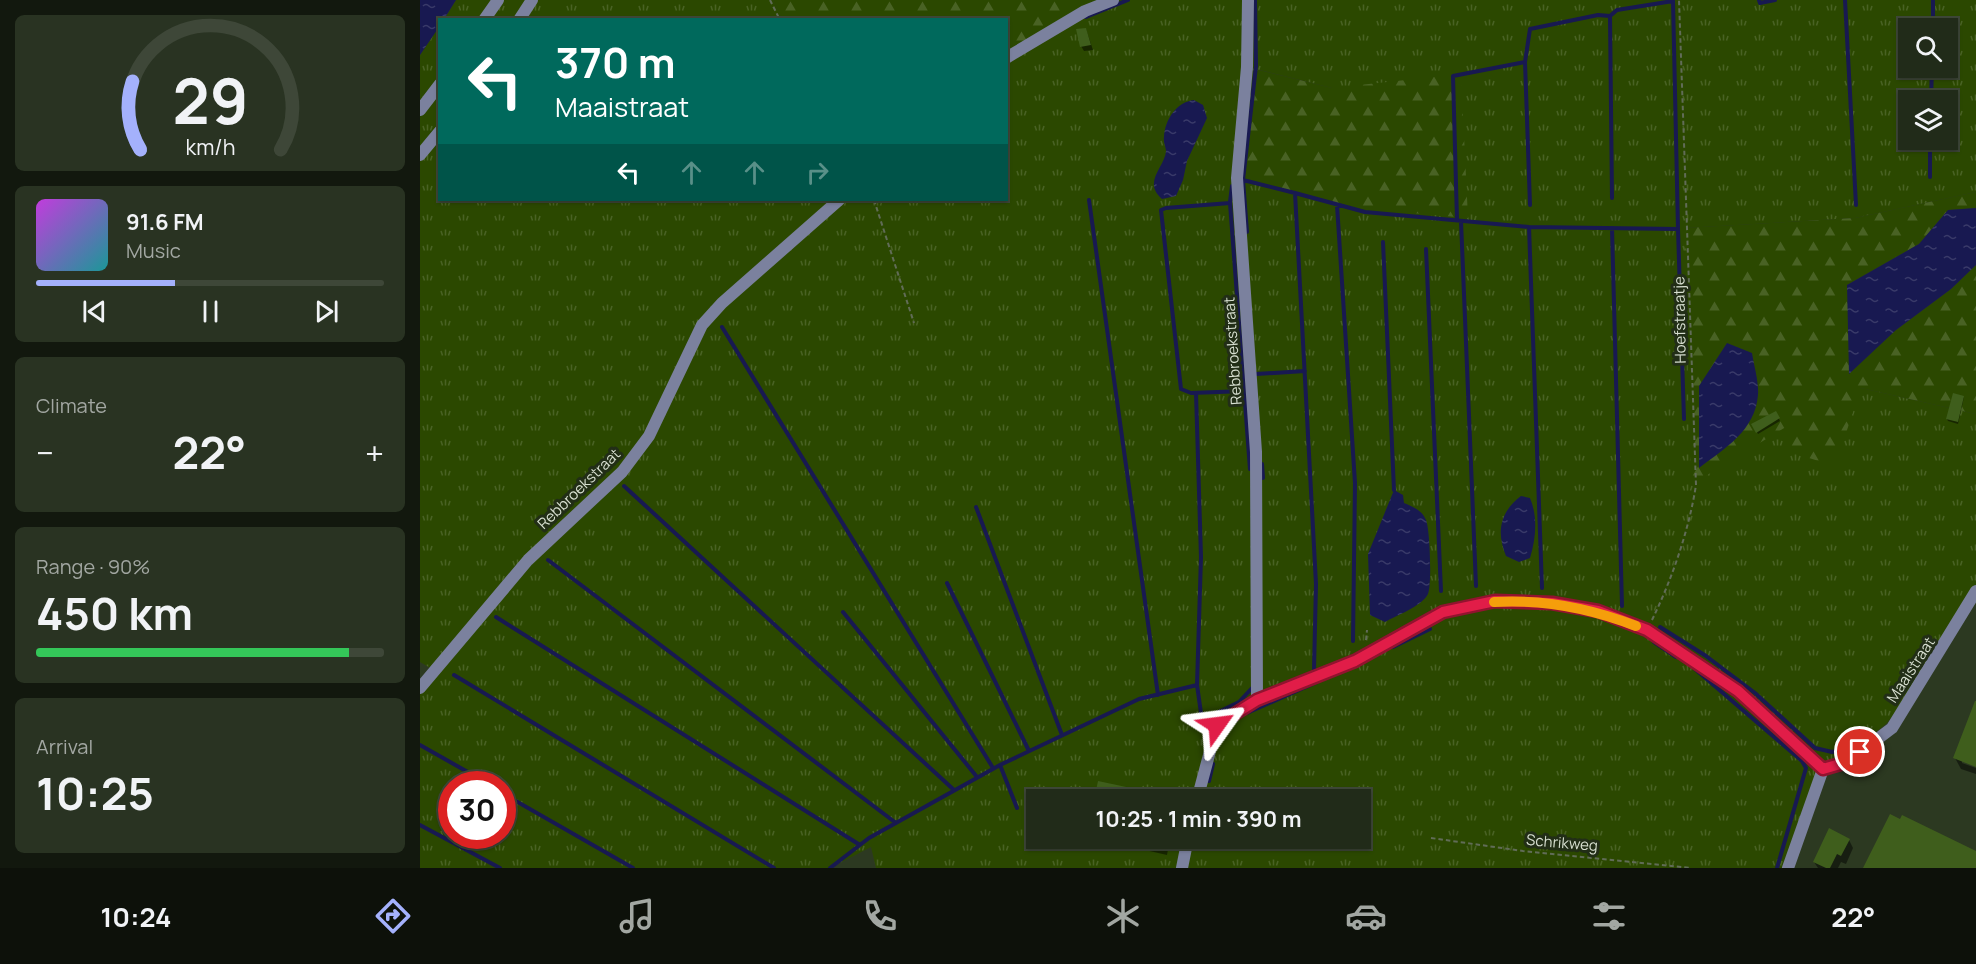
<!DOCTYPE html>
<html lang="en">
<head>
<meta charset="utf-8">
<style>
	body { margin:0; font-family:Manrope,sans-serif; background:#293322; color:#f1f3f6; height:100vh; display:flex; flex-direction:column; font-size:22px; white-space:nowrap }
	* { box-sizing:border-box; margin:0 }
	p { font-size:20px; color:#a2a7a2 }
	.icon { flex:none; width:33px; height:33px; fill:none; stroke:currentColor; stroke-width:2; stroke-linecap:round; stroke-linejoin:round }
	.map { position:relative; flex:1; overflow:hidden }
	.panel { display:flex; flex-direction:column; gap:15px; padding:15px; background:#12180e; width:420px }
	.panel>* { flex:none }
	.banner { position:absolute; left:18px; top:18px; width:570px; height:183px; border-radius:0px; box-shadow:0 2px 4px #0004,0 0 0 2px #3e4738; background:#00695c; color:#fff; overflow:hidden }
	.buttons { position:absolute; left:1478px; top:18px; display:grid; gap:12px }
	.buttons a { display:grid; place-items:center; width:60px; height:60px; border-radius:0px; background:#212b19; box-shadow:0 2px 4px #0004,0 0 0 2px #3e4738; font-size:30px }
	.speed { position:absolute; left:18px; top:771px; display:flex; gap:12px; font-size:30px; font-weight:700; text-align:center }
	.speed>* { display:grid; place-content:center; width:78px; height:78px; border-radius:50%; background:#212b19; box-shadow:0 2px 4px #0004,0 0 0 2px #3e4738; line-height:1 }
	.speed .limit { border:9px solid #d22; background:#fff; color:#111 }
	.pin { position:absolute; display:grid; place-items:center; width:51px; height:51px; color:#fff; margin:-26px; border:3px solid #fff; border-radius:50%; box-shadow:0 2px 6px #0007 }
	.me { position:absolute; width:66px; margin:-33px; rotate:59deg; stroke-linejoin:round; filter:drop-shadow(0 0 4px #0008) }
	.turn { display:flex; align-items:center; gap:21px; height:126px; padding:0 18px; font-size:27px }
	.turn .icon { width:78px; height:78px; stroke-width:2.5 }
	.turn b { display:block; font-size:42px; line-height:51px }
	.lanes { display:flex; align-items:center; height:57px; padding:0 18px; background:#0003; justify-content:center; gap:30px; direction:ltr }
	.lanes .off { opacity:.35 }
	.big { font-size:45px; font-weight:700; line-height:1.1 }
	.panel .card { flex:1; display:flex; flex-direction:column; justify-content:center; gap:9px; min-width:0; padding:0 21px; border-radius:9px; background:#293322 }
	.panel .dial { align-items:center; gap:0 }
	.dial svg { height:156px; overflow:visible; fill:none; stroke:#3e4738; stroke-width:7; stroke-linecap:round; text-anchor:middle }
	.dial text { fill:#f1f3f6; stroke:none }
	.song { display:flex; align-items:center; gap:18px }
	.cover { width:72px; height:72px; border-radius:9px; background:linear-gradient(135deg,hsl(290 70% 55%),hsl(180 70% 35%)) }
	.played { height:6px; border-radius:3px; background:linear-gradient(90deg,#a4b1fc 40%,#3e4738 40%) }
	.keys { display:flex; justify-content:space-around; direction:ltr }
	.heat { display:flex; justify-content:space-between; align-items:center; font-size:33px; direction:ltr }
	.charge { height:9px; border-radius:4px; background:linear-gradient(90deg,#34c759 90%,#3e4738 0) }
	.trip { position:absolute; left:606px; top:789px; width:345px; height:60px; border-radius:0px; background:#212b19; box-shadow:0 2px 4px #0004,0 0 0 2px #3e4738; font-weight:700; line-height:60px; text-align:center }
	.dock { display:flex; height:96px; justify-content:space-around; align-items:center; background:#0d110a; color:#a2a7a2 }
	.dock .icon { width:42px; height:42px }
	.dock .current { color:#a4b1fc }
	.dock b { font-size:27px; color:#f1f3f6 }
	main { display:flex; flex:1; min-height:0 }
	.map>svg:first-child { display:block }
</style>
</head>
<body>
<main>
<section class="panel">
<div class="card dial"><svg viewBox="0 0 100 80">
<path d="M14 69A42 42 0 1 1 86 69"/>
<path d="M14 69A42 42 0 0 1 10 34" stroke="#a4b1fc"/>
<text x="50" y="56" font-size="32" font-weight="700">29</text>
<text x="50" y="72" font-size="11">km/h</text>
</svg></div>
<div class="card">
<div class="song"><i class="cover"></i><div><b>91.6 FM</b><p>Music</p></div></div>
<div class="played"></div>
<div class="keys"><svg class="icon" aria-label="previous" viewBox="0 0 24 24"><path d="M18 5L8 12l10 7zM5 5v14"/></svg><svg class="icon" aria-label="pause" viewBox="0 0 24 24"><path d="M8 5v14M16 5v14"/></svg><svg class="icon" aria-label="next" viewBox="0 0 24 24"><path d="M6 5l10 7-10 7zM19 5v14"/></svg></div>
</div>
<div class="card"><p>Climate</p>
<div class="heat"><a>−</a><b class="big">22°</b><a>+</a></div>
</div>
<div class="card"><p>Range · 90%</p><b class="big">450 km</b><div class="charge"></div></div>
<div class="card"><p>Arrival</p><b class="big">10:25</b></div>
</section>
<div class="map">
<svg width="1556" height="868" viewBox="0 0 1556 868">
	<defs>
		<pattern id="grass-tufts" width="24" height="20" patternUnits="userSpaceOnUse" patternTransform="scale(1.5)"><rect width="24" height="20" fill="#2b4800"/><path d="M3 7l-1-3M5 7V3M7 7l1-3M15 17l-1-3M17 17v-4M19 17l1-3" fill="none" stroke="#496224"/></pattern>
		<pattern id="forest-firs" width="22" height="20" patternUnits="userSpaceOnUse" patternTransform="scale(1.5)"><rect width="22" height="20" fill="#2b4800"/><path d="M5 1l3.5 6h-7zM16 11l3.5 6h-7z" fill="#496224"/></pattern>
		<pattern id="water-ripples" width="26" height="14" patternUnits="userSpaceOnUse" patternTransform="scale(1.5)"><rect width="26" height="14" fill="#181951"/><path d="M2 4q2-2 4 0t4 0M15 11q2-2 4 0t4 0" fill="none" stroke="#393a69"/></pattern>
	</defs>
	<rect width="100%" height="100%" fill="#2c3921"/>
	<path fill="url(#grass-tufts)" fill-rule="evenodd" d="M36,0H353L362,19L24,20Z
		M661,0H1556V192L1435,218L1264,228L1370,425L1441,388L1556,414V591L1527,643L1467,723L1450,737L1403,769L1368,868H456L451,847L410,868H0V693L12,669L0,662V55L19,27L20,200H586L587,58L665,12ZM1488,28H1527V68H1488ZM828,67L912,88L817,178ZM1488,100H1527V140H1488ZM32,784H82V836H32ZM616,800H940V838H616Z"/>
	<path fill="url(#forest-firs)" d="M353,0H661L665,11L587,58L586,20L362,19Z
		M827,67L912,88L1041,74L1048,218L936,208L817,178Z
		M1556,192V208L1528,210L1499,244L1427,285L1476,330L1531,289L1556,265V414L1441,388L1415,466L1363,450L1369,425L1271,485L1264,228L1435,218Z"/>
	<path fill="url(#water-ripples)" d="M0,0H36L24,19L20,20L19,27L0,55Z
		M774,100L783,105L787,118L767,161L763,180L756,196L742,199C722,182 745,167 746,151C746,147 743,142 744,137C745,119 757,102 774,100Z
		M1556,208V265L1531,289L1476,330L1429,374L1427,285L1499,244L1528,210Z
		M1307,343L1332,353C1334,366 1339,382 1338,395C1335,431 1305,448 1279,468V386Z
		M974,490L983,495L984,503C993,507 1002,510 1006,520C1010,529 1012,585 1008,594C1001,607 977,615 965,622L950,615L948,554Z
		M1101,496L1110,498C1118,517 1116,538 1110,558L1099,562L1086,556C1076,532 1080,512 1101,496Z"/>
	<path fill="#0007" d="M666,29L673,50L664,51L661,46Z
		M1544,397L1538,424L1528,421L1527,419Z
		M1356,413L1360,421L1338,434L1333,425Z
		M1556,704V765L1542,759V763L1556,768V774L1541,769L1535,758Z
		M673,838H750L747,855Z
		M1429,840L1433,848L1426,864L1421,862L1418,868H1398L1394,862Z"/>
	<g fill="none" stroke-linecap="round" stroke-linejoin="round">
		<path stroke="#181951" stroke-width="4" d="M1339,0L1340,3L1355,0
			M1425,0L1436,205
			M1190,16L1192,198
			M666,17L708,0
			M1513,28V0
			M1105,62L1110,29L1178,15L1190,16L1197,10L1253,1L1258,229
			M1511,100L1512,68
			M1510,177V140
			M823,180L875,193L896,584L894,669
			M875,193L945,212L1109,227L1258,229L1264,419
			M669,200L738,695
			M810,202L812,186
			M917,205L935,483L933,641
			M1037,220L1033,76L1105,62L1110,205
			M1041,221L1056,586
			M1109,227L1122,588
			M1192,228L1202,606
			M827,232L823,180L836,66L835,0
			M963,242L974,490
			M1006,249L1021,591
			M302,327L573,768
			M836,374L885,371
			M825,391L771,393L761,389L741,210L746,208L810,203L830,469
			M776,393L781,557L777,685L782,720L819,702L833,687
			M842,464L843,478
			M204,486L534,790
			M556,507L642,735
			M128,560L476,823
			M527,583L609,751
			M423,612L557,777
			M76,617L440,845
			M1240,627L1286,656L1335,693L1395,748L1412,752L1421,750
			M1234,642L1256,657
			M973,647L1010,629
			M1275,669L1382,761L1386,768L1357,868
			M34,675L354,868
			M827,713L897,682
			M798,742L807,726L816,720
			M0,745L69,784
			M580,765L597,808
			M789,781L793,764
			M82,793L213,868
			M0,825L80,868
			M410,868L449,838L580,765L719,699L777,685"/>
	</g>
	<path fill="#3f5e1c" d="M666,28L671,45L660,47L656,29Z
		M1533,393L1544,396L1538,422L1526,419Z
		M1356,411L1360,418L1336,433L1331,424Z
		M1555,701H1556V767L1533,758Z
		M678,781L744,795V800H674Z
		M1470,814L1480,819L1482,815L1556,851V868H1443Z
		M1409,828L1430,839L1421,856L1417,854L1410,868H1406L1393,862Z"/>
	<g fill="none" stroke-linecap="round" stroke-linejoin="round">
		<path stroke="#616c57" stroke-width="2" stroke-dasharray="4.5 3" stroke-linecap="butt" d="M350,0L360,20
			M454,200L494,323
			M1232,620C1252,579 1269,530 1276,485L1259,0
			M946,640L947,630
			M1011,838L1103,851L1271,868"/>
		<path stroke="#7b819e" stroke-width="12" d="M828,0L827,67L817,178L836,452L837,700
			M64,20L78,0
			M99,20L112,0
			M586,58L665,11L693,0
			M0,110L20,84
			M0,155L20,131
			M0,688L108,560L202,472L229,436L282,325L302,303L419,200
			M1403,769L1427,762L1472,728L1556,591
			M777,800L797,725L837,700L935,661L1023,612L1075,601L1132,603L1178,611L1227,630L1318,691L1403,769
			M762,868L768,838
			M1368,868L1403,769"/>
	</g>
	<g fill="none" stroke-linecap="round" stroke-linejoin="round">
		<g stroke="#92132f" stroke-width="15">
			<path id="route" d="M797,725L837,700L935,661L1023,612L1075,601L1132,603L1178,611L1227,630L1318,691L1403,769L1427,762L1440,752"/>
		</g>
		<use href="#route" stroke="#e11d48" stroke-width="10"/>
		<path stroke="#f59e0b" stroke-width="10" d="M1074,602C1124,599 1170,608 1216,626"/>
	</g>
	<g text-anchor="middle" stroke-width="6" stroke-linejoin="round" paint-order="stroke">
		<g font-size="15" fill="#d7dfd0" stroke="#222e17">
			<text transform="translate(1260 320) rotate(-91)" y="5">Hoefstraatje</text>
			<text transform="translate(813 351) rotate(-94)" y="5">Rebbroekstraat</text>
			<text transform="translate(159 489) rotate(-44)" y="5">Rebbroekstraat</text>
			<text transform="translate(1491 670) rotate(-57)" y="5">Maaistraat</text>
			<text transform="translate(1142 843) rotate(5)" y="5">Schrikweg</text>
		</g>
	</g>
</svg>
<div class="buttons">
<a><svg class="icon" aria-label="search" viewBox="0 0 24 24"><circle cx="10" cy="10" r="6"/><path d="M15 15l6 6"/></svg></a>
<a><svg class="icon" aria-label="layers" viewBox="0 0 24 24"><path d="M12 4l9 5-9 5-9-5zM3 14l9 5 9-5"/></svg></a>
</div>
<div class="speed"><div class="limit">30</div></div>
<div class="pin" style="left:1440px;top:752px;background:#d93025"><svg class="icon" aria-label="arrive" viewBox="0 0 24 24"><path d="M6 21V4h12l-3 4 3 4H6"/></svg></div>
<svg class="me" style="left:797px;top:725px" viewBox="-20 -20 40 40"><path d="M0-17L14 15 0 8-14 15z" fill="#e11d48" stroke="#fff" stroke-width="4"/></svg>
<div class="trip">10:25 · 1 min · 390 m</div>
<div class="banner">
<div class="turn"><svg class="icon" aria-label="left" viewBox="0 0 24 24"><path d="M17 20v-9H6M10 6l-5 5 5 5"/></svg><div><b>370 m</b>Maaistraat</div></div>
<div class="lanes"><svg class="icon" aria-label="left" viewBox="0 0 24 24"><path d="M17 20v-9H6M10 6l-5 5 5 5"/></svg><svg class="icon off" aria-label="ahead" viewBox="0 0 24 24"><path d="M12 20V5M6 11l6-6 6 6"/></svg><svg class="icon off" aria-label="ahead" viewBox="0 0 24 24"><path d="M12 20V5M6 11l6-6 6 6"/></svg><svg class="icon off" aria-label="right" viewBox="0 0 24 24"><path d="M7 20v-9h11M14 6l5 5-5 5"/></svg></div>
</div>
</div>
</main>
<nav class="dock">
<b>10:24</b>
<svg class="icon current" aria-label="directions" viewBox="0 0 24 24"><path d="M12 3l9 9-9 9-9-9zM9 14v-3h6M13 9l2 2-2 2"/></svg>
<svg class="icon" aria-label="music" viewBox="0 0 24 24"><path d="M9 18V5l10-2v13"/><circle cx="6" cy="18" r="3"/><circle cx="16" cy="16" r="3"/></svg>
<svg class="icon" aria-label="phone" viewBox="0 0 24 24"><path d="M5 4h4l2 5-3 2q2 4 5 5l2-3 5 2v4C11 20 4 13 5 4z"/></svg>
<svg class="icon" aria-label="climate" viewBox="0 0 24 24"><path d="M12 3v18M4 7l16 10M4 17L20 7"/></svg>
<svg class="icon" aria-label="car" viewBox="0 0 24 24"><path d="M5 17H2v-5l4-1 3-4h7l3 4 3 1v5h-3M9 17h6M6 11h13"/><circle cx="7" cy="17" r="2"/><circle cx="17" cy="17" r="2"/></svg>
<svg class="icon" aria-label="filters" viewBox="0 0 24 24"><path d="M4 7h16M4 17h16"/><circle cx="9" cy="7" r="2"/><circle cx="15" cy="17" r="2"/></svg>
<b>22°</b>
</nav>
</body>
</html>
